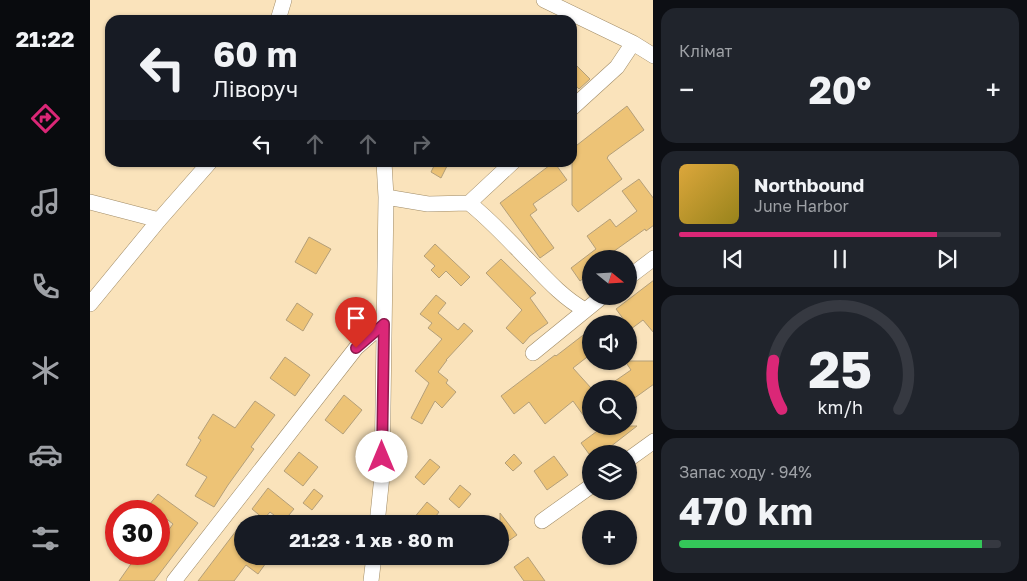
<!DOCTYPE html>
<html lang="uk">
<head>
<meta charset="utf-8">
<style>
	body { margin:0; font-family:"Golos Text",sans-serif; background:#20242c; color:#f1f3f6; height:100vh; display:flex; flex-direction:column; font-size:19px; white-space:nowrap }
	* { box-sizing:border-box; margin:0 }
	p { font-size:16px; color:#9ea1a6 }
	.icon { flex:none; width:28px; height:28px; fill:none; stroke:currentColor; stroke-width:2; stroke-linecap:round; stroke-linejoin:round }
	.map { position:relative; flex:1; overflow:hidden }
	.sheet { display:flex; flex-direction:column; gap:8px; padding:8px; background:#0d0f14; width:374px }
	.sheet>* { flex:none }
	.top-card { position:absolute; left:15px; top:15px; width:472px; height:152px; border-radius:15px; box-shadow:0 1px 4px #0004; background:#171b24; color:#f1f3f6; overflow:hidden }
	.needle { width:32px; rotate:108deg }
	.tools { position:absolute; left:492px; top:250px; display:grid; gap:10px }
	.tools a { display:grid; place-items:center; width:55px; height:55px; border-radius:50%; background:#171b24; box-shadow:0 1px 4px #0004; font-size:25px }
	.speed { position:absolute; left:15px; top:500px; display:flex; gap:10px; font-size:25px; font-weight:700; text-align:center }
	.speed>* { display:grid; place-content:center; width:65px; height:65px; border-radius:50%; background:#171b24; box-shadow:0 1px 4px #0004; line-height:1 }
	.speed .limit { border:8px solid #d22; background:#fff; color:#111 }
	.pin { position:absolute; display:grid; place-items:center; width:42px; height:42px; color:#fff; margin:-51px -21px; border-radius:50% 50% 50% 0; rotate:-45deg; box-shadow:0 0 5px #0007 }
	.pin .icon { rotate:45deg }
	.me { position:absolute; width:55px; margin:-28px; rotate:0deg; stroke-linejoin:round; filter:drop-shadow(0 0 4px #0008) }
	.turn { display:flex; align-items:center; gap:18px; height:105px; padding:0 25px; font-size:22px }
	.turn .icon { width:65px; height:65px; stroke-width:2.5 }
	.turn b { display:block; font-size:35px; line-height:42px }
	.lanes { display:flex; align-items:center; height:48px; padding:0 25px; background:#0003; justify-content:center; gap:25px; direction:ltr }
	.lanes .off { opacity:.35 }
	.big { font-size:38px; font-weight:700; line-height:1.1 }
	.sheet .widget { flex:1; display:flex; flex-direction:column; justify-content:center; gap:8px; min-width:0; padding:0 18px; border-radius:15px; background:#20242c }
	.sheet .dial { align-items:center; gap:0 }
	.dial svg { height:130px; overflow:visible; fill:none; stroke:#363941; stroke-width:7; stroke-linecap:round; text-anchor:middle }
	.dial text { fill:#f1f3f6; stroke:none }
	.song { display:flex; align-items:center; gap:15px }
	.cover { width:60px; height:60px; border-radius:8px; background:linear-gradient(135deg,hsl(40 70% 55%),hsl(50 70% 35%)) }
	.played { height:5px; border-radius:2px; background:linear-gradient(90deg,#db2777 80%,#363941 80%) }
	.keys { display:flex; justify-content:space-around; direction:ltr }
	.heat { display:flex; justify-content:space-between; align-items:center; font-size:28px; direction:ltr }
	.charge { height:8px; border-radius:4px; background:linear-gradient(90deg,#34c759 94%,#363941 0) }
	.trip { position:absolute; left:144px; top:515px; width:275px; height:50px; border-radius:25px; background:#171b24; box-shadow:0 1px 4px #0004; font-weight:700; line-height:50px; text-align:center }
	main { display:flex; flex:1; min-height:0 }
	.tabs { display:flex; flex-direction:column; width:90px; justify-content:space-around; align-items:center; background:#090b0e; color:#9ea1a6 }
	.tabs .icon { width:35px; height:35px }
	.tabs .active { color:#db2777 }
	.tabs b { font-size:22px; color:#f1f3f6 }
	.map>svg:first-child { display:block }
</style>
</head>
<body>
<main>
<nav class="tabs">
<b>21:22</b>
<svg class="icon active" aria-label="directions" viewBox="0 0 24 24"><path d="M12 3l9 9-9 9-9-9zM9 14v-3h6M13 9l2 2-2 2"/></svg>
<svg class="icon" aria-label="music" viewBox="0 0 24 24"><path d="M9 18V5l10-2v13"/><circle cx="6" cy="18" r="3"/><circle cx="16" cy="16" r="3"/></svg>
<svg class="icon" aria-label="phone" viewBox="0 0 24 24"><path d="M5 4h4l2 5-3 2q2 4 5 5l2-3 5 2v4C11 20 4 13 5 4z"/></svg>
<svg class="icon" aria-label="climate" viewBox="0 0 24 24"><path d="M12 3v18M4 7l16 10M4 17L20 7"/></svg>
<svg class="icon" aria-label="car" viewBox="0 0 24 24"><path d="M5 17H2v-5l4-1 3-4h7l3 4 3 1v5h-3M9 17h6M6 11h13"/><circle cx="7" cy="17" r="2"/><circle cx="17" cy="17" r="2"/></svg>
<svg class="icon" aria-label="filters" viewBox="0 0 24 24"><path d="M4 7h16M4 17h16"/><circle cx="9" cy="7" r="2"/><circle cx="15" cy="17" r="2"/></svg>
</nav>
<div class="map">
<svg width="564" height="581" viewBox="0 0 564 581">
	<rect width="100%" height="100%" fill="#fae3bb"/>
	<path fill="#edc376" stroke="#b49f79" d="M482,61L500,79L489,89L482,82Z
		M537,106L554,130L518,156V157L517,158L532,179L488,212L482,205V149Z
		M346,162H359L351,178L341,172Z
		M464,162L477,180L443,204L447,210L440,215L464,248L450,258L410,203Z
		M549,179L564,199V225L556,231L555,229L513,259H501V273L490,281L481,268L506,249L497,236L520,219L526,227L547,211L532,191Z
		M219,237L241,249L226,274L205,262Z
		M345,244L380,277L371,286L356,271L349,278L341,270L345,266L334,256Z
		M411,259L446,293L440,298L458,323L440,336L433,344L416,328L432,310L396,273Z
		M564,280V333L553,320L541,329L539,326V324H537L526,309Z
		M346,295L356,303L348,313L368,330L374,323L383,331L356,360H357L348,372L358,380L356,383L366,392L352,408L345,401L332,424L321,418L339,383L325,371L352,339L338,328L342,323L330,314Z
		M207,303L223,314L213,331L196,320Z
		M501,329V354L483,368L501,388V426L483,401L455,424L439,402L424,414L411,396L465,355L466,356Z
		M195,357L220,375L205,396L180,378Z
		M535,361H564V384L539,402V389H531L525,381L541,370Z
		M254,395L272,410L253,434L235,420Z
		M165,401L185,415L161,447L164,449L138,485L124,507L105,496L117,477L96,465L111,440L108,438L123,414L145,428Z
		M514,426H547L511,454H499L491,443Z
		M209,452L228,467L213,486L194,471Z
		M424,454L432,463L423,471L415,463Z
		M464,456L478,475L457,490L444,471Z
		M340,459L350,467L334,485L325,477Z
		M370,485L381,494L369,508L359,499Z
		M178,488L204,509L193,522L180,512L174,519L162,509Z
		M224,489L233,496L222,510L213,503Z
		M68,494L108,523L64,581H29L43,561L32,554H69V543L83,524L69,513V511H67L59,505Z
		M337,502L349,512L340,524H319Z
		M410,513L427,535L410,547Z
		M152,523V556H181L168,574L156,565L144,581H108Z
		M438,557L455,581H434L424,567Z"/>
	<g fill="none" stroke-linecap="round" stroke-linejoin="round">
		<g stroke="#a08b66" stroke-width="16">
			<path id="minor" d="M454,0L543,43L564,56
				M188,20L194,0
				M482,108L527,67L543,43
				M296,197L338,204L379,203L423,162
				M0,202L69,220
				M379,203C403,222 422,244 443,265C459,282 475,299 495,310
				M539,277L564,258
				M0,304L69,220L120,162
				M443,353L513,296
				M539,459L564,441
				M452,521L501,486
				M287,524L292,476L296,197L294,162
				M84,581L266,348L293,324
				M281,581L284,556"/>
		</g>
		<use href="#minor" stroke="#fff" stroke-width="15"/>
	</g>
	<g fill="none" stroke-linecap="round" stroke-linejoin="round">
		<g stroke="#8e194d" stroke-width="12">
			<path id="route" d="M266,348L294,324L292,457"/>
		</g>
		<use href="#route" stroke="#db2777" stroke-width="9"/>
	</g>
</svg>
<div class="tools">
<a><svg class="needle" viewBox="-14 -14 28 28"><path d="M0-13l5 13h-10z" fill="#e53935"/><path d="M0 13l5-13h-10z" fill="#9ea1a6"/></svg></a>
<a><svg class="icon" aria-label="sound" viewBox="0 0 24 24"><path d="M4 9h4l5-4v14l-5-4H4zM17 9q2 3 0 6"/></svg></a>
<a><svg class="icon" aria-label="search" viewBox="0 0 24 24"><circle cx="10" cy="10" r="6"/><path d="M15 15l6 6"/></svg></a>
<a><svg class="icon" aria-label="layers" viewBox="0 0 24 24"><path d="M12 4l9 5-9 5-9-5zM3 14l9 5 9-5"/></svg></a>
<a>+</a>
</div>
<div class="speed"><div class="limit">30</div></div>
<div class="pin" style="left:266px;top:348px;background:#d93025"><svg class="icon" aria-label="arrive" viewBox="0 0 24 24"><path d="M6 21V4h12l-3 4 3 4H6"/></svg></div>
<svg class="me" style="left:292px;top:457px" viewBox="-20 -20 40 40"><circle r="19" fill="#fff"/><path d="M0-13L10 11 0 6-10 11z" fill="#db2777"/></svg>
<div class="trip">21:23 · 1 хв · 80 m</div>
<div class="top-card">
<div class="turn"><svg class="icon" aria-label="left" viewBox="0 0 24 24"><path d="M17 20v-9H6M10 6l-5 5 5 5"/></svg><div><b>60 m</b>Ліворуч</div></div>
<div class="lanes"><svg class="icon" aria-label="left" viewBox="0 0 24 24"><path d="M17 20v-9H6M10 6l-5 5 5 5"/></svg><svg class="icon off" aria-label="ahead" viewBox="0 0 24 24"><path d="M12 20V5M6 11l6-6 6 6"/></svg><svg class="icon off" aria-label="ahead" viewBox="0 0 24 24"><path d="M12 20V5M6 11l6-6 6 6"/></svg><svg class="icon off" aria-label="right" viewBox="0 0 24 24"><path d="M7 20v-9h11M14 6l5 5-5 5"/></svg></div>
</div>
</div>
<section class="sheet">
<div class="widget"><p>Клімат</p>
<div class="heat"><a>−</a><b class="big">20°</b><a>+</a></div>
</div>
<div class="widget">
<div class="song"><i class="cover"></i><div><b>Northbound</b><p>June Harbor</p></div></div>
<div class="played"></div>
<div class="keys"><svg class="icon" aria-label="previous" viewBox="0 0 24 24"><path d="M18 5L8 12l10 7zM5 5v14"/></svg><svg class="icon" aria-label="pause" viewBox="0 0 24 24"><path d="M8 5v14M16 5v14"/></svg><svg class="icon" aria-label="next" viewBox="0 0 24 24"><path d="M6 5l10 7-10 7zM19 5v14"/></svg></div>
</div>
<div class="widget dial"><svg viewBox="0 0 100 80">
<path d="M14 69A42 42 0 1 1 86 69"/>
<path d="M14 69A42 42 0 0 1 9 39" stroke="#db2777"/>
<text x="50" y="56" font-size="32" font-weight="700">25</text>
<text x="50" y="72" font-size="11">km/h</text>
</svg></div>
<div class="widget"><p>Запас ходу · 94%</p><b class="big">470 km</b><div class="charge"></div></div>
</section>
</main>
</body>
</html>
